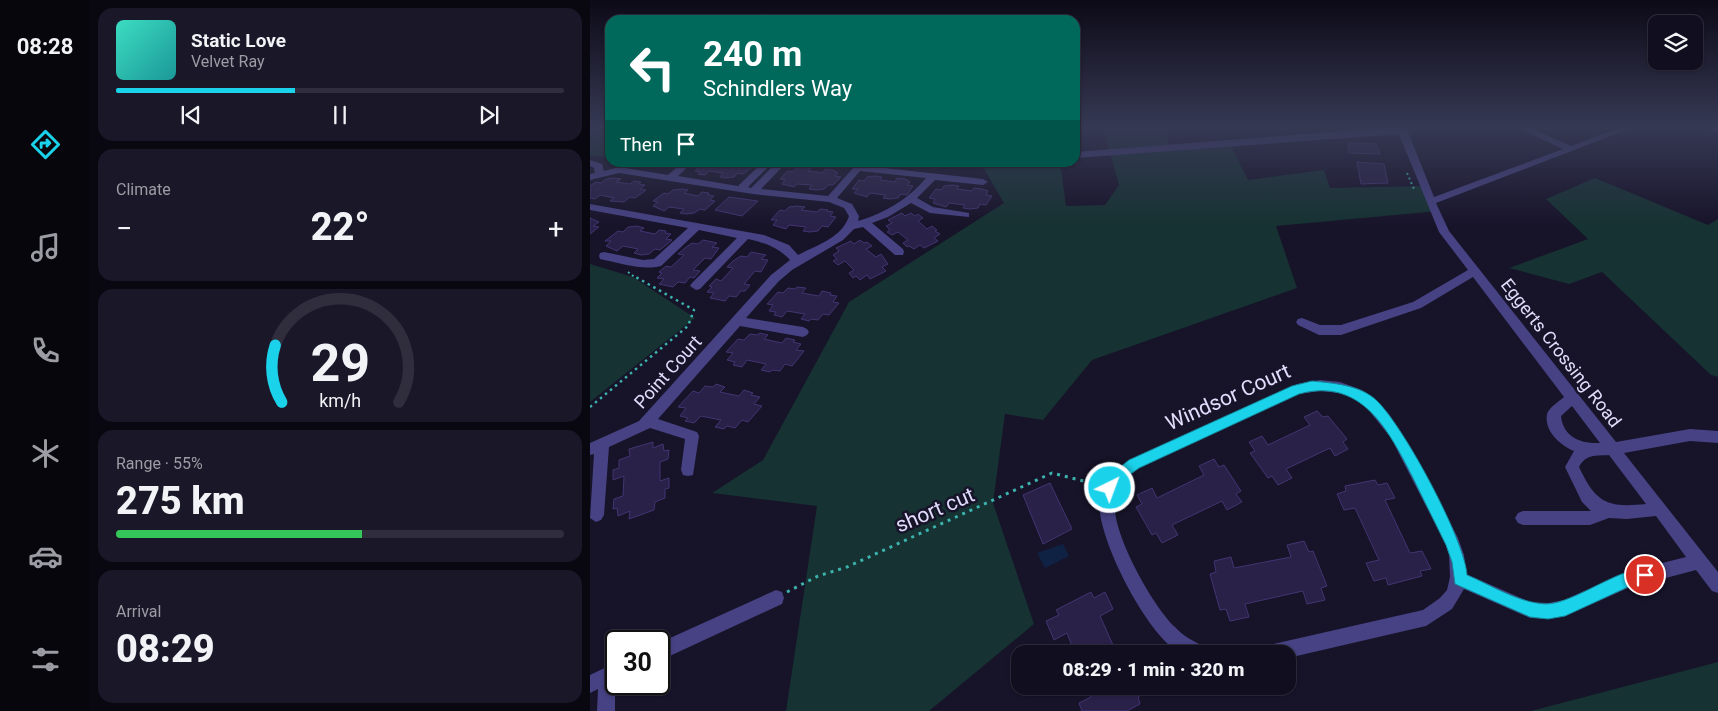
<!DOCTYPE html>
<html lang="en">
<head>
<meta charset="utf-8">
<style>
	body { margin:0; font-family:Roboto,sans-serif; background:#1a1728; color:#f1f3f6; height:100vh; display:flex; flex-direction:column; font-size:19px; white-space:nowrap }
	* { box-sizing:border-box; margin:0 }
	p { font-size:16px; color:#9c9ca4 }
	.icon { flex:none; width:28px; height:28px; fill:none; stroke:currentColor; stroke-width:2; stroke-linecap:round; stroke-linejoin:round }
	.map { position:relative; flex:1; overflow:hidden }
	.details { display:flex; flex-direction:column; gap:8px; padding:8px; background:#090811; width:500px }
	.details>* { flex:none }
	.banner { position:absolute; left:15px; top:15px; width:475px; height:152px; border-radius:15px; box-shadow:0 1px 4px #0004,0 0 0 1px #302e3d; background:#00695c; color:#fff; overflow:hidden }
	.controls { position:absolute; left:1058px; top:15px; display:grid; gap:10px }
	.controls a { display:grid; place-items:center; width:55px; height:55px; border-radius:10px; background:#110e1f; box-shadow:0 1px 4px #0004,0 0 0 1px #302e3d; font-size:25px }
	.speed { position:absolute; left:15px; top:630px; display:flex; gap:10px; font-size:25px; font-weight:700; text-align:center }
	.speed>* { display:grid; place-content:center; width:65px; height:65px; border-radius:50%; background:#110e1f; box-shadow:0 1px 4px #0004,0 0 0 1px #302e3d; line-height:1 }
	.speed .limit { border:2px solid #111; border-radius:8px; background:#fff; color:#111 }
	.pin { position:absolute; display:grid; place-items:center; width:42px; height:42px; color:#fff; margin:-21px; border:2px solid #fff; border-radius:50%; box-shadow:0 1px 5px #0007 }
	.me { position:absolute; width:55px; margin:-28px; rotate:42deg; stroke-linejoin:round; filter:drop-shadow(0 0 4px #0008) }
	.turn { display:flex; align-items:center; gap:18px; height:105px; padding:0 15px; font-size:22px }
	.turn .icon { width:65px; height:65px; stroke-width:2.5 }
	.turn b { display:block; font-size:35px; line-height:42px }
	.then { display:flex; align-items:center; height:48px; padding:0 15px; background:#0003; gap:10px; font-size:19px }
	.big { font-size:38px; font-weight:800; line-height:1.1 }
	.details .card { flex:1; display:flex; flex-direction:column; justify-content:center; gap:8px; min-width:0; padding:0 18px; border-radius:15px; background:#1a1728 }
	.details .dial { align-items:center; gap:0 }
	.dial svg { height:130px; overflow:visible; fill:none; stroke:#302e3d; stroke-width:7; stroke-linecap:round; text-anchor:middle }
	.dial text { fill:#f1f3f6; stroke:none }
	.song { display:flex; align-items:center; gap:15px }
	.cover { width:60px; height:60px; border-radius:8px; background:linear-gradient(135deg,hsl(170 70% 55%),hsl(180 70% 35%)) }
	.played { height:5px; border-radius:2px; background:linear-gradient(90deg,#1bd2eb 40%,#302e3d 40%) }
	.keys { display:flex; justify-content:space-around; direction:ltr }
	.heat { display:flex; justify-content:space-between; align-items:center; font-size:28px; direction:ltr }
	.charge { height:8px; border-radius:4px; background:linear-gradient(90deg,#34c759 55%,#302e3d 0) }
	.trip { position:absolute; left:421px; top:645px; width:285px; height:50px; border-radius:15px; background:#110e1f; box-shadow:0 1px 4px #0004,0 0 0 1px #302e3d; font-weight:800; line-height:50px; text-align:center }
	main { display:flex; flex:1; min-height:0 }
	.menu { display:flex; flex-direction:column; width:90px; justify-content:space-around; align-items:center; background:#07060c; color:#9c9ca4 }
	.menu .icon { width:35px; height:35px }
	.menu .current { color:#1bd2eb }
	.menu b { font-size:22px; color:#f1f3f6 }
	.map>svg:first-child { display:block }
</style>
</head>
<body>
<main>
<nav class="menu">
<b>08:28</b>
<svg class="icon current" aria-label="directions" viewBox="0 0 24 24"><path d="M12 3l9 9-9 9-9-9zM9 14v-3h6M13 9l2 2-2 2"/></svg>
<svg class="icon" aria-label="music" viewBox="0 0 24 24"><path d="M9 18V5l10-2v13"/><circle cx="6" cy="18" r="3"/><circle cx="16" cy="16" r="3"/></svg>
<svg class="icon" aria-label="phone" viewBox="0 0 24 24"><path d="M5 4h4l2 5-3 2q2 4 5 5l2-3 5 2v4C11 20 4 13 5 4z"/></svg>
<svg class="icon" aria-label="climate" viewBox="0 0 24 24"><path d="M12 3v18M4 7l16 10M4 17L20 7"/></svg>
<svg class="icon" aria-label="car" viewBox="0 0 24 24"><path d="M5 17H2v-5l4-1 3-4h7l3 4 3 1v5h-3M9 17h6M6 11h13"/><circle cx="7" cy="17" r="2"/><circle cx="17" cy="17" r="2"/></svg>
<svg class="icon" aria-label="filters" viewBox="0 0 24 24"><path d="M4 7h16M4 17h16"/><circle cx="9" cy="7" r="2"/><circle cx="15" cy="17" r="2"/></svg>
</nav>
<section class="details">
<div class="card">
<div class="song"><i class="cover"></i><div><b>Static Love</b><p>Velvet Ray</p></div></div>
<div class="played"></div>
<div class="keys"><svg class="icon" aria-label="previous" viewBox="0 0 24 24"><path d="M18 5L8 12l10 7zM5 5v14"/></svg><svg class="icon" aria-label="pause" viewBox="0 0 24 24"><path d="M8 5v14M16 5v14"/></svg><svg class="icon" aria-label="next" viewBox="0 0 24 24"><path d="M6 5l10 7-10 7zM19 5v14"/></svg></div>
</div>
<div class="card"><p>Climate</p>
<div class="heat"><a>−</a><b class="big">22°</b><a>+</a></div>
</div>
<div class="card dial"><svg viewBox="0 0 100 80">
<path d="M14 69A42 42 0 1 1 86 69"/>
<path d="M14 69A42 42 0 0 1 10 34" stroke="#1bd2eb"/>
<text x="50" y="56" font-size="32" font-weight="700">29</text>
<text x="50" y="72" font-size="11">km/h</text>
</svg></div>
<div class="card"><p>Range · 55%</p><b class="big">275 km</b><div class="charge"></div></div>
<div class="card"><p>Arrival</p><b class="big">08:29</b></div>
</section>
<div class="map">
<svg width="1128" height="711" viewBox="0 0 1128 711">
	<rect width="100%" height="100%" fill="#171329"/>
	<path fill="#163232" d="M0,127H20V157L0,156Z
		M516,127H576L579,148L639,142L658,180L734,170L740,188L837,186L848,211L686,226L707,288L502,360L453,420L415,414L403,503L444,624L339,711H196L227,506L122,493L173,460L259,302L414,203L391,164L471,168L476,206L515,205L529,185L514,131Z
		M1005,178L1118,225L1128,219V377L1121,375L1012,272L979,284L919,268L998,239L956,199Z
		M0,264L43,277L105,318L0,402Z
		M1128,662V711H941Z"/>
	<path fill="#102244" d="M473,544L479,556L455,568L447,553Z"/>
	<path fill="#292148" stroke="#423572" d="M758,143L786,144L790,154L759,153Z
		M62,162H88L69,168L63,166L67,163Z
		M109,162H160L157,165L163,166L153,174L148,173L144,177L136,178L130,177L133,173L119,171L115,175L108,174L111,172L105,171L109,167H104Z
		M767,162L794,164L798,183L771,184Z
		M214,167L221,168L218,171L233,173L235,169L243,170L248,173L245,176L251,177L243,185H238L234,189L226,190L219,189L222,185L207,184L204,187L192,184L195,180L190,179L198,171L203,172L206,168Z
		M285,176L292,177L290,180L305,182L307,178L315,179L320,182L317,185L323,186L317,195L311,194L308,198L300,199L293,198L296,195L280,193L277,197L264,193L268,189H262L269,180L274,181L277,177Z
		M24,178L31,179L26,182L40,184L44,181L51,182L49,184L55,185L50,189L56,190L45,198L40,197L34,202L20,201L24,198L10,195L5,199L0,198V186L6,182L11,183L16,179Z
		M362,185L369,186L367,189L382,191L384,188L392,189L398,191L396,195L402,196L396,205L390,204L388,208L380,209L373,208L375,205L359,203L356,207L343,203L345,199L339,198L346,189L351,190L354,186Z
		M92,189L98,190L94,193L108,196L112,192L119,193L118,195L124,196L120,200L125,201L115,210L110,209L104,213L96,214L90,213L94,209L79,207L74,211L63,206L68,202L63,201L74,193L78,194L83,190Z
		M139,197L168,201L152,216L125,210Z
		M207,206L215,207L211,210L227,212L230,209L238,210L237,211L243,212L240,216L246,217L238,227L232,226L228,231L220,232L213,231L216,227L199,225L196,229L183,225L187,220H181L190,210L195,211L199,207Z
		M312,213L315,216L321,213L325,216L328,214L333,218L328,221L337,229L342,226L347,230L345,231L350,234L344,238L348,241L334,248L330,245L324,249L319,246L317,247L313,243L318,240L308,232L302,235L297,232L300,230L296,226L302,223L298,220Z
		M0,218L9,222L3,226L9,227L0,234Z
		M47,226L54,228L50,231L65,234L69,230L76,231L75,233L81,234L76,239L82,240L70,250L65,249L59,254L51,255L44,253L48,249L33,246L27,251L16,246L21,241H15L28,231L33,232L38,227Z
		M113,240L127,243L122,247L129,248L121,259L115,258L103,270L110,271L104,278L100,277L95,283L88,282L83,287L69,284L74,279L67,278L72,273L69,272L76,266L81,267L94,255L88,254L95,248L102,243L108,244Z
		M270,240L274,243L277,242L282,246L276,249L286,257L291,254L298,264L292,267L296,271L280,279L277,275L270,280L266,276L263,278L259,273L264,270L255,261L248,265L243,261L247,259L243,255L249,251L246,248L261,241L264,244Z
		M161,252L176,255L171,259L178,260L171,272L165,271L154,284L160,285L155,291H151L146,297L139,296L135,301L120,298L124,293L117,292L122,287L119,286L126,279L131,281L143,268L137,267L143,261L151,256L157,257Z
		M207,287L216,288L212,293L229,296L232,291L241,293L240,295L247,296L243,302L249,303L239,315L233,314L228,320L221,319L219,321L211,319L215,314L197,311L192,317L184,315L186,312L179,311L183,305L177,304L188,292L193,293L198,288L205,289Z
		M170,333L178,335L174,339L192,343L196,338L205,340L203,342L211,344L206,350L214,351L202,366L195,364L190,371L182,370L180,372L171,370L176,364L157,360L152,367L143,365L145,362L137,360L143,353L136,352L148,339L154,340L160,334L167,335Z
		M126,384L135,387L130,392L149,396L154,390L163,393L161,395L170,397L164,404L172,406L158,422L152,420L145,428L137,426L134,429L125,427L131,420L111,416L104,423L95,421L98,418L90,416L96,408L88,407L103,391L109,393L115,386L123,387Z
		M727,411L733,417L738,416L757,439L753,442L758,449L745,456L740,448L696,469L702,478L688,485L682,476L678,478L660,453L665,451L659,442L672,436L678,445L720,425L714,417Z
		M63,442V448L73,444L74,451L79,450L78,459L70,462V481L79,478V488L75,489V498L65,502L64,510L39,519L40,511L28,516L27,508L23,509L24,499L33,496L34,476L23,480V470L29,468V460L40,456L39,449Z
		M624,459L629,467L634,465L651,491L646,494L652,502L637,510L632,501L582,525L588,535L572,543L566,533L562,535L546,507L552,504L547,495L562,488L567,498L614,475L609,466Z
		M785,480L788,485L797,483L805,498L795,500L820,553L832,551L841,569L830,571L832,576L798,585L796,578L784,581L776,563L789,560L765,508L754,510L747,494L756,491L755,486Z
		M460,483L482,529L453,544L433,495Z
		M714,541L719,552L723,551L737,586L731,588L735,600L717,604L713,591L655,604L659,617L640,621L636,609L630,610L620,574L626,572L624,561L641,557L644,568L701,557L697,545Z
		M501,592L504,598L515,592L523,609L510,616L527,654H485L477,633L464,640L456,621L469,615L466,610Z
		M497,686H557L559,690L548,697L550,704L537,711H492L489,703L501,697Z"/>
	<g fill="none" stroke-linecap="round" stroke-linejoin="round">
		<path stroke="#3cb2ad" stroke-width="2" stroke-dasharray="2 3" stroke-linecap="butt" d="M817,173L824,189
			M38,272L46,278"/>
		<path stroke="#3cb2ad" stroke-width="2.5" stroke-dasharray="2.5 4" stroke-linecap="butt" d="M0,407L98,326L104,310L44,276"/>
		<path stroke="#3cb2ad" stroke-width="3" stroke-dasharray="3 5" stroke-linecap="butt" d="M197,592L228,576L257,567L462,473L509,485"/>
		<path fill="#464283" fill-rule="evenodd" d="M807,127H816L844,197L973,149L926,127H938L981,146L1031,127H1044L846,203L859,231L1026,442L1100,429L1128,431V443L1100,441L1034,453L1128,572V593L1122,591L1106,570L1038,588L975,616L958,619L940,618L874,589L862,609L836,626L698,658V654H670L673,648L679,645L833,610L850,598L857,590L860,577L859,555L856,545L801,438L777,408L763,398L749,393L730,391L709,394L549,468C541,475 530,483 526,494C515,523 563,607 585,627C594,637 605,642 617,648L620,654C611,654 597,656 589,652C558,637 503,532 510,498C514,481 526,470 539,460L707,384L730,380L750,382L772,390L787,401L799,414L821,448L868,538L874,555L876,574L940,602L958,603L974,600L1037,572L1096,557L1066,516L1037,519L1019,518L1000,525H933L928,523L925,518L928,513L933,511H1001L992,502L975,467L984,451C970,445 954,431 957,414C959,407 970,401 974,397L883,277L831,308L751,335H729L708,325L706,322L708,319L712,318L730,325H751L823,302L878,270L849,232L809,134L485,158V152ZM982,406L1010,443C991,444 973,437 971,416ZM1019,455L1056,504C1017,508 1006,503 989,467C996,454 1005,456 1019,455Z
			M1118,127H1128V133Z
			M0,160L12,164L14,171L29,167L78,175L93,162H103L88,176L148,186L173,162H183L158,187L161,188L187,162H197L171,189L238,196L265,166L268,165L393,179L398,182L393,185L345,180L327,198L343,207L379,213V217L340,213L321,203L298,217L282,223L313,249L314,252L313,255H305L273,227L264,229L253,240L202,270L189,281L156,318L213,327L217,329L219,332L217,335L213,337L150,326L68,419L107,432L109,436L103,475L98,476L93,475L91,470L95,439L60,428L19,447L14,515L11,520L6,522L0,518L4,454L0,455V443L49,421L181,275L200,260C188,247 175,243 158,239L110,289L106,290L100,286L102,283L147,238L109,230L71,266C52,271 32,263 14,260L10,259L9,256L10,253L14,252L53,260L64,259L98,228L0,210V204L174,235L199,245L208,255C227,245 252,238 259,216L254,208L239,202L163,194L29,173L0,180V174L5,173L4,168L0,166ZM270,171L336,178C319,199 293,214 268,221L269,216L262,204L247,198Z
			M186,590L192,592L194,598L192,604L69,661V643Z
			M25,663V711H7L8,689L0,693V675Z"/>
	</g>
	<linearGradient id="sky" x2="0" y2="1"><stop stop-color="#0d0a17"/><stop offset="0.56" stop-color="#363954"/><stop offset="1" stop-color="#363954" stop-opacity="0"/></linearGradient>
	<rect width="1128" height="227" fill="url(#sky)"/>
	<path fill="#1bd2eb" stroke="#128899" d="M722,381C743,383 770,385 786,400C813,425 875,540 877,575C901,585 929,603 956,604C985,604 1038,561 1060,570L1062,575L1060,580L1038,587L975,616L958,619L940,617L865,584L862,562L856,545C845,522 833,499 822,476C798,429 771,377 709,394L549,468L535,478L525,492L520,494L515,492L513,488C519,476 529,468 539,460L702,386Z"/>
	<g text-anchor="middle" stroke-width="5" stroke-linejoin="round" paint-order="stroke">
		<g font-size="18" fill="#e1ddfc" stroke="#171329">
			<text transform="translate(971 353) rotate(52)" y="6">Eggerts Crossing Road</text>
			<text transform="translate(78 372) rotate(-48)" y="6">Point Court</text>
		</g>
		<g font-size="21" fill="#e1ddfc" stroke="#171329">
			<text transform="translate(638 397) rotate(-24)" y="7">Windsor Court</text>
			<text transform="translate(345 510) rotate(-23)" y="7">short cut</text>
		</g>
	</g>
</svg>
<div class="controls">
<a><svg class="icon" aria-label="layers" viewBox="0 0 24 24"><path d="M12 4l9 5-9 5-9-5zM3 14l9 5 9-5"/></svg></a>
</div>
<div class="speed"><div class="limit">30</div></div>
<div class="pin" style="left:1055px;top:575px;background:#d93025"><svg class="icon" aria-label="arrive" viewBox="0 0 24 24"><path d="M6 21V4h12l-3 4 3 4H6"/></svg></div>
<svg class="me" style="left:520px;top:488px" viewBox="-20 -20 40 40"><circle r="17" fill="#1bd2eb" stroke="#fff" stroke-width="3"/><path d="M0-11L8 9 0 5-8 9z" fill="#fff"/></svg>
<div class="trip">08:29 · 1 min · 320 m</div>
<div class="banner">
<div class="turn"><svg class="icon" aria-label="left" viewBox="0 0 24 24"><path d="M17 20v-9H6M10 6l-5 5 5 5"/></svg><div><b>240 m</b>Schindlers Way</div></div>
<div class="then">Then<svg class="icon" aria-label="arrive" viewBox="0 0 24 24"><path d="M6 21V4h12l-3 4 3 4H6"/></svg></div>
</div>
</div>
</main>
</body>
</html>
